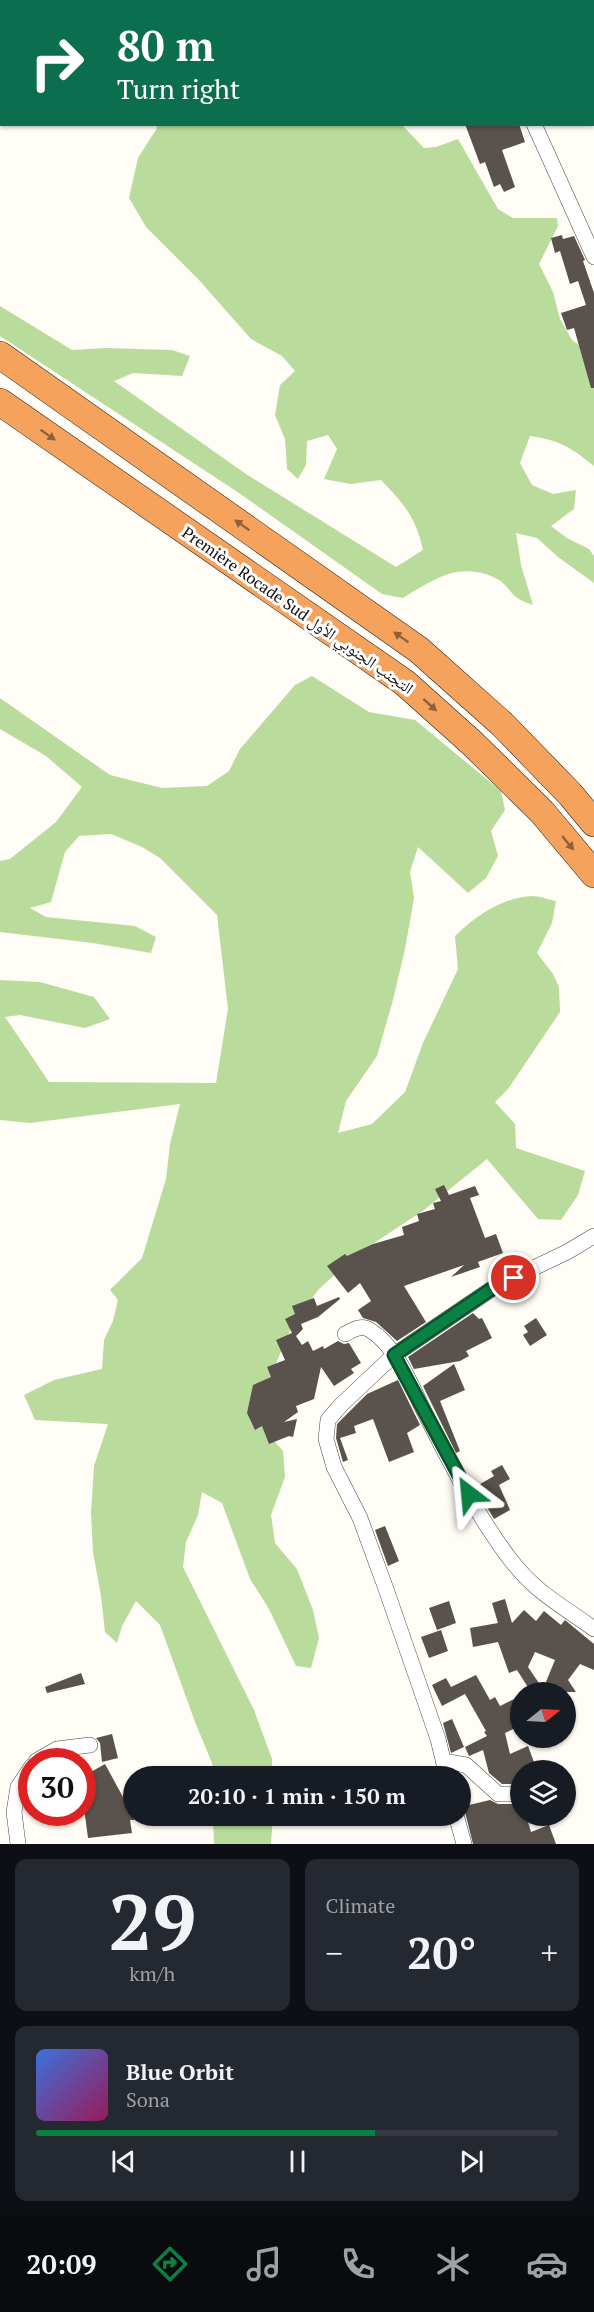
<!DOCTYPE html>
<html lang="en">
<head>
<meta charset="utf-8">
<style>
	body { margin:0; font-family:"PT Serif","Noto Naskh Arabic",serif; background:#242831; color:#f1f3f6; height:100vh; display:flex; flex-direction:column; font-size:22px; white-space:nowrap }
	* { box-sizing:border-box; margin:0 }
	p { font-size:20px; color:#9ea1a6 }
	.icon { flex:none; width:33px; height:33px; fill:none; stroke:currentColor; stroke-width:2; stroke-linecap:round; stroke-linejoin:round }
	.map { position:relative; height:1844px; overflow:hidden }
	.panel { display:flex; flex-direction:column; gap:15px; padding:15px; background:#0d0f14; flex:1 }
	.panel>* { flex:none }
	.hud { position:absolute; left:0px; top:0px; width:594px; height:126px; box-shadow:0 2px 4px #0004; background:#0b6e4f; color:#fff; overflow:hidden }
	.needle { width:39px; rotate:72deg }
	.fabs { position:absolute; left:510px; top:1682px; display:grid; gap:12px }
	.fabs a { display:grid; place-items:center; width:66px; height:66px; border-radius:50%; background:#171b24; box-shadow:0 2px 4px #0004; font-size:30px }
	.speed { position:absolute; left:18px; top:1748px; display:flex; gap:12px; font-size:30px; font-weight:700; text-align:center }
	.speed>* { display:grid; place-content:center; width:78px; height:78px; border-radius:50%; background:#171b24; box-shadow:0 2px 4px #0004; line-height:1 }
	.speed .limit { border:9px solid #d22; background:#fff; color:#111 }
	.pin { position:absolute; display:grid; place-items:center; width:51px; height:51px; color:#fff; margin:-26px; border:3px solid #fff; border-radius:50%; box-shadow:0 2px 6px #0007 }
	.me { position:absolute; width:66px; margin:-33px; rotate:331deg; stroke-linejoin:round; filter:drop-shadow(0 0 4px #0008) }
	.turn { display:flex; align-items:center; gap:21px; height:126px; padding:0 18px; font-size:27px }
	.turn .icon { width:78px; height:78px; stroke-width:2.5 }
	.turn b { display:block; font-size:42px; line-height:51px }
	.big { font-size:45px; font-weight:700; line-height:1.1 }
	.panel .widget { flex:1; display:flex; flex-direction:column; justify-content:center; gap:9px; min-width:0; padding:0 21px; border-radius:12px; background:#242831 }
	.panel .dial { align-items:center; gap:0 }
	.dial b { font-size:78px; line-height:1 }
	.song { display:flex; align-items:center; gap:18px }
	.cover { width:72px; height:72px; border-radius:9px; background:linear-gradient(135deg,hsl(220 70% 55%),hsl(330 70% 35%)) }
	.played { height:6px; border-radius:3px; background:linear-gradient(90deg,#0b8043 65%,#363941 65%) }
	.keys { display:flex; justify-content:space-around; direction:ltr }
	.heat { display:flex; justify-content:space-between; align-items:center; font-size:33px; direction:ltr }
	.panel .tiles { flex:1; display:grid; gap:15px; grid-template-columns:1fr 1fr }
	.widget:last-child { grid-column:span 2 }
	.trip { position:absolute; left:123px; top:1766px; width:348px; height:60px; border-radius:30px; background:#171b24; box-shadow:0 2px 4px #0004; font-weight:700; line-height:60px; text-align:center }
	.menu { display:flex; height:96px; justify-content:space-around; align-items:center; background:#090b0e; color:#9ea1a6 }
	.menu .icon { width:42px; height:42px }
	.menu .current { color:#0b8043 }
	.menu b { font-size:27px; color:#f1f3f6 }
	.map>svg:first-child { display:block }
</style>
</head>
<body>
<div class="map">
<svg width="594" height="1844" viewBox="0 0 594 1844">
	<rect width="100%" height="100%" fill="#fffdf5"/>
	<path fill="#b9dc9c" d="M0,0H125L126,1L2,2L1,68Z
		M165,0H287L289,1L166,2Z
		M401,124L424,148L436,147L458,139L498,209L513,218H557L558,226L539,264L553,292L560,319L572,340L592,355L594,362V466C572,448 559,440 530,436L520,463L532,485L553,494L576,490L574,509L551,526L567,538L589,549L594,556V583L558,557L537,538L516,533L521,565L533,605C528,603 521,601 516,597C509,591 504,581 495,578C459,561 433,580 403,598L382,594L239,493L0,336V306L72,350L106,348L172,350L190,356L182,376L133,373L114,381L246,474L396,567L423,550C416,517 403,503 381,480L350,484L324,479L337,449L328,435L307,441L306,465L298,479L287,469L285,439L275,415L280,385L295,371L282,356L251,339L199,280L146,227L129,198L138,158L157,128L156,125Z
		M312,676L369,712L415,720L501,791L505,810L491,831L498,856L486,878L468,893L418,847L410,872L414,898L405,949L393,1000L377,1056L346,1101L338,1133L372,1124L405,1092L423,1043L458,969L455,936C476,916 502,897 533,896C540,896 549,900 556,901L552,923L537,953L553,974L559,987L560,1012L508,1089L495,1102L515,1124L516,1148L585,1171L578,1195L561,1220L538,1219L487,1159L424,1210L356,1255L318,1290L291,1328L277,1361L259,1413L266,1432L283,1451L285,1477L271,1515L275,1543L297,1569L313,1610L319,1638L311,1668L296,1666L269,1609L250,1579L222,1503L202,1492L198,1515L186,1542L183,1567L254,1710L272,1759V1776H213L212,1763L195,1722L160,1625L136,1601L122,1626L117,1643L105,1632L101,1596L93,1552L91,1513L94,1466L108,1424L35,1420L24,1395L54,1380L102,1369L104,1340L113,1321L118,1300L110,1290L142,1258L166,1179L170,1144L180,1104L30,1123L0,1120V980L40,982L94,997L110,1019L85,1028L20,1015L5,1017L49,1082L216,1083L228,1009L217,915L160,858L142,847L111,834L79,836L65,852L51,902L30,908L46,917L135,926L156,937L151,953L93,943L0,932V861L10,859L56,822L82,787L46,756L0,729V698L110,775L162,788L207,786L229,771L240,749L295,685Z
		M213,1815H273L271,1844H214Z"/>
	<path fill="#5a524d" fill-rule="evenodd" d="M465,124H519L525,142L502,150L515,187L504,192L500,184L494,187L485,162L480,164Z
		M562,235L563,239L574,236L585,260L583,261L594,293V388H591L574,328L567,330L561,313L586,305L578,281L570,284L560,251L555,253L551,238Z
		M444,1185L449,1195L475,1186L479,1195L470,1198L485,1238L496,1234L503,1253L478,1262L480,1267L451,1277L464,1265L404,1286L426,1322L397,1341L376,1322L363,1318L358,1310L371,1301L360,1283L348,1293L327,1266L345,1254L347,1256L373,1244L404,1235L402,1227L419,1221L417,1214L435,1209L433,1203L441,1201L435,1189Z
		M339,1297L340,1299L318,1317L301,1324L303,1329L296,1336L302,1345L308,1341L313,1351L323,1346L324,1349L338,1341L344,1344L349,1343L361,1363L351,1369L354,1373L334,1386L321,1367L314,1399L296,1406L298,1412L284,1422L297,1419L293,1437L289,1436L269,1444L262,1426L255,1430L247,1413L253,1385L271,1377L267,1367L285,1360L276,1340L292,1333L285,1319L295,1314L292,1306L314,1298L317,1306Z
		M473,1313L479,1319L482,1318L492,1338L466,1351L469,1356L460,1361L414,1369L408,1357Z
		M536,1318L547,1335L530,1346L523,1335L528,1332L524,1326Z
		M454,1364L465,1390L440,1401L460,1451L456,1453L423,1386Z
		M398,1380L420,1425L407,1433L414,1452L389,1462L373,1419L354,1426L356,1433L340,1438L348,1460L343,1462L336,1438L337,1424L367,1394Z
		M502,1465L510,1479L499,1485L510,1510L494,1519L475,1487L494,1476L491,1471Z
		M385,1526L399,1561L388,1566L375,1530Z
		M505,1599L512,1623L524,1610L536,1621L544,1611L561,1625L565,1620L594,1644V1670L580,1664L568,1680L576,1692H531L517,1670L509,1673L498,1642L473,1647L470,1628L498,1623L492,1603ZM535,1652L555,1660L543,1689L528,1667Z
		M449,1601L456,1623L437,1630L429,1608Z
		M441,1630L448,1651L429,1658L421,1637Z
		M81,1673L85,1684L47,1693L45,1687Z
		M476,1675L490,1700L495,1697L500,1706L520,1696V1726L505,1733L510,1754L528,1746L537,1770H520V1784H502L489,1773L483,1750L469,1756L465,1747L487,1736L484,1732L486,1731L465,1694L442,1706L432,1685L446,1678L451,1687Z
		M452,1719L464,1747L451,1753L443,1723Z
		M112,1734L118,1758L102,1762L100,1743L96,1738Z
		M105,1764L129,1808L132,1807L134,1820H130L132,1833L88,1838L84,1808L82,1809V1777Z
		M460,1791L469,1805L490,1800L498,1804H520V1815H526L531,1832L549,1825L556,1844H473L465,1812L460,1807Z"/>
	<g fill="none" stroke-linecap="round" stroke-linejoin="round">
		<g stroke="#444" stroke-width="16">
			<path id="street" d="M396,0L397,2
				M482,0V2
				M534,124L594,257
				M345,1334C353,1330 361,1324 370,1330C400,1349 413,1392 429,1421C453,1468 478,1517 510,1559C537,1594 560,1604 594,1629
				M36,1761L57,1749L90,1745
				M443,1761L466,1765L498,1794H520
				M447,1776L438,1739L386,1589L360,1518L334,1467L326,1439L328,1420L341,1405L394,1355L496,1286L567,1252L594,1236
				M456,1815L464,1844
				M18,1844L14,1812L18,1787L32,1766"/>
		</g>
		<g stroke="#222" stroke-width="28">
			<path id="highway" d="M0,355L419,650L502,724L570,794L594,823
				M0,402L405,683L472,743L542,812L594,874"/>
		</g>
		<use href="#street" stroke="#fff" stroke-width="15"/>
		<use href="#highway" stroke="#f5a25d" stroke-width="27"/>
	</g>
	<defs><path id="oneway-solid" d="M-6-.8H1V-3.2L6.5 0L1 3.2V.8H-6Z" transform="scale(1.5)"/></defs>
	<g fill="#8e613b">
		<use href="#oneway-solid" transform="translate(48 435) rotate(35)"/>
		<use href="#oneway-solid" transform="translate(242 525) rotate(-145)"/>
		<use href="#oneway-solid" transform="translate(401 637) rotate(-145)"/>
		<use href="#oneway-solid" transform="translate(430 705) rotate(42)"/>
		<use href="#oneway-solid" transform="translate(568 843) rotate(50)"/>
	</g>
	<g fill="none" stroke-linecap="round" stroke-linejoin="round">
		<g stroke="#07532c" stroke-width="15">
			<path id="route" d="M469,1494L394,1355L496,1286L514,1278"/>
		</g>
		<use href="#route" stroke="#0b8043" stroke-width="10"/>
	</g>
	<g text-anchor="middle" stroke-width="6" stroke-linejoin="round" paint-order="stroke">
		<g font-size="16" fill="#111" stroke="#fff">
			<text transform="translate(298 610) rotate(35)" y="6">Première Rocade Sud التجنب الجنوبي الأول</text>
		</g>
	</g>
</svg>
<div class="fabs">
<a><svg class="needle" viewBox="-14 -14 28 28"><path d="M0-13l5 13h-10z" fill="#e53935"/><path d="M0 13l5-13h-10z" fill="#9ea1a6"/></svg></a>
<a><svg class="icon" aria-label="layers" viewBox="0 0 24 24"><path d="M12 4l9 5-9 5-9-5zM3 14l9 5 9-5"/></svg></a>
</div>
<div class="speed"><div class="limit">30</div></div>
<div class="pin" style="left:514px;top:1278px;background:#d93025"><svg class="icon" aria-label="arrive" viewBox="0 0 24 24"><path d="M6 21V4h12l-3 4 3 4H6"/></svg></div>
<svg class="me" style="left:469px;top:1494px" viewBox="-20 -20 40 40"><path d="M0-17L14 15 0 8-14 15z" fill="#0b8043" stroke="#fff" stroke-width="4"/></svg>
<div class="trip">20:10 · 1 min · 150 m</div>
<div class="hud">
<div class="turn"><svg class="icon" aria-label="right" viewBox="0 0 24 24"><path d="M7 20v-9h11M14 6l5 5-5 5"/></svg><div><b>80 m</b>Turn right</div></div>
</div>
</div>
<section class="panel">
<div class="tiles">
<div class="widget dial"><b>29</b><p>km/h</p></div>
<div class="widget"><p>Climate</p>
<div class="heat"><a>−</a><b class="big">20°</b><a>+</a></div>
</div>
<div class="widget">
<div class="song"><i class="cover"></i><div><b>Blue Orbit</b><p>Sona</p></div></div>
<div class="played"></div>
<div class="keys"><svg class="icon" aria-label="previous" viewBox="0 0 24 24"><path d="M18 5L8 12l10 7zM5 5v14"/></svg><svg class="icon" aria-label="pause" viewBox="0 0 24 24"><path d="M8 5v14M16 5v14"/></svg><svg class="icon" aria-label="next" viewBox="0 0 24 24"><path d="M6 5l10 7-10 7zM19 5v14"/></svg></div>
</div>
</div>
</section>
<nav class="menu">
<b>20:09</b>
<svg class="icon current" aria-label="directions" viewBox="0 0 24 24"><path d="M12 3l9 9-9 9-9-9zM9 14v-3h6M13 9l2 2-2 2"/></svg>
<svg class="icon" aria-label="music" viewBox="0 0 24 24"><path d="M9 18V5l10-2v13"/><circle cx="6" cy="18" r="3"/><circle cx="16" cy="16" r="3"/></svg>
<svg class="icon" aria-label="phone" viewBox="0 0 24 24"><path d="M5 4h4l2 5-3 2q2 4 5 5l2-3 5 2v4C11 20 4 13 5 4z"/></svg>
<svg class="icon" aria-label="climate" viewBox="0 0 24 24"><path d="M12 3v18M4 7l16 10M4 17L20 7"/></svg>
<svg class="icon" aria-label="car" viewBox="0 0 24 24"><path d="M5 17H2v-5l4-1 3-4h7l3 4 3 1v5h-3M9 17h6M6 11h13"/><circle cx="7" cy="17" r="2"/><circle cx="17" cy="17" r="2"/></svg>
</nav>
</body>
</html>
